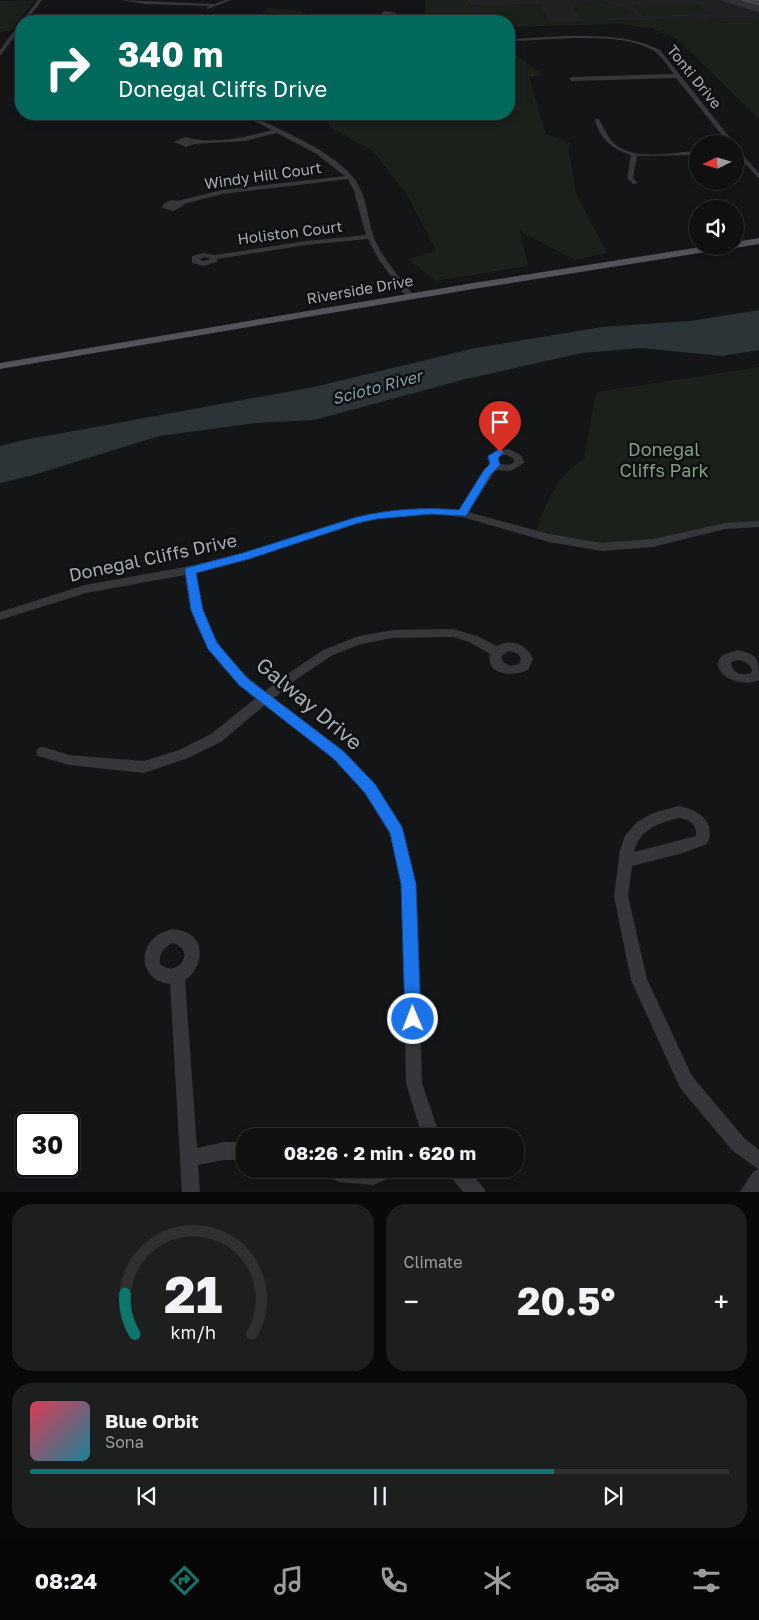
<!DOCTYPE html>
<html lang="en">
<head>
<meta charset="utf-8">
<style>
	body { margin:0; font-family:"Golos Text",sans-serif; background:#1d1e1e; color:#f1f3f6; height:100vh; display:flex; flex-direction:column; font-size:19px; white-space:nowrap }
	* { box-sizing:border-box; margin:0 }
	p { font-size:16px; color:#9b9d9f }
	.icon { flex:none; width:28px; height:28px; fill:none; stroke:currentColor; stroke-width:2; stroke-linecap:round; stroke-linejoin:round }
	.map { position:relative; height:1192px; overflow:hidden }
	.details { display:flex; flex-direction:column; gap:12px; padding:12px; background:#080909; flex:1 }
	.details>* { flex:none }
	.guide { position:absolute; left:15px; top:15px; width:500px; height:105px; border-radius:20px; box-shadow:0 2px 8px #0003,0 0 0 1px #2f3030; background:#00695c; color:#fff; overflow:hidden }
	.needle { width:32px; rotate:265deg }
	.buttons { position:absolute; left:689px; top:135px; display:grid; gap:10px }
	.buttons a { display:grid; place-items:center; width:55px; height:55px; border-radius:50%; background:#0f1010; box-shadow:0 2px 8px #0003,0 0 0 1px #2f3030; font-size:25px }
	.speed { position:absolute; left:15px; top:1112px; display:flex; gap:10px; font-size:25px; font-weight:700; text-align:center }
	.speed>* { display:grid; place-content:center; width:65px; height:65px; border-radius:50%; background:#0f1010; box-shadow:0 2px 8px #0003,0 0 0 1px #2f3030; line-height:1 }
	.speed .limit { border:2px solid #111; border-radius:8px; background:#fff; color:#111 }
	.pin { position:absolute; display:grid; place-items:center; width:42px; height:42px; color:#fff; margin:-51px -21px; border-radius:50% 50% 50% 0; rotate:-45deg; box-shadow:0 0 5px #0007 }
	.pin .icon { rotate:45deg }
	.me { position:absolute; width:55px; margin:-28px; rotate:359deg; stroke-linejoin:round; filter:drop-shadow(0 0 4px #0008) }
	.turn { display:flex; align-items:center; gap:18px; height:105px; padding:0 20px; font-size:22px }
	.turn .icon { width:65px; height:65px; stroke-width:2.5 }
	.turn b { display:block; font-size:35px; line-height:42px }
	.big { font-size:38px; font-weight:700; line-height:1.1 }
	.details .card { flex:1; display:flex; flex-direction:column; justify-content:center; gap:8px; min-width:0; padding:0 18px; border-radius:20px; background:#1d1e1e }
	.details .dial { align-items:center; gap:0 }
	.dial svg { height:130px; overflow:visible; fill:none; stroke:#2f3030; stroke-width:7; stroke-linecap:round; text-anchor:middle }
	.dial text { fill:#f1f3f6; stroke:none }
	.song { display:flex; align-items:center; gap:15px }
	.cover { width:60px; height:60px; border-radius:8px; background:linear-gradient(135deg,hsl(350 70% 55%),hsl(190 70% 35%)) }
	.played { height:5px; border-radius:2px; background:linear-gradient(90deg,#0f766e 75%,#2f3030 75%) }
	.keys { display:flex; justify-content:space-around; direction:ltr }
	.heat { display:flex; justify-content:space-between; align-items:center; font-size:28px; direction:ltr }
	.details .tiles { flex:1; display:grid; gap:12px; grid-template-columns:1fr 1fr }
	.card:last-child { grid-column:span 2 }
	.trip { position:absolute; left:236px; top:1128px; width:288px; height:50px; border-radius:20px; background:#0f1010; box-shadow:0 2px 8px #0003,0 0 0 1px #2f3030; font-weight:700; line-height:50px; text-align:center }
	.tabs { display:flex; height:80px; justify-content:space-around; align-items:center; background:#060606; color:#9b9d9f }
	.tabs .icon { width:35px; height:35px }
	.tabs .selected { color:#0f766e }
	.tabs b { font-size:22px; color:#f1f3f6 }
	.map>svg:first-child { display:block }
</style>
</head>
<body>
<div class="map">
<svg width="759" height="1193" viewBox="0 0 759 1193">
	<rect width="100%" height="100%" fill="#141516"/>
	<path fill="#202123" d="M467,0H759V18L549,22L539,4L471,6Z"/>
	<path fill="#1b201b" d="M35,0L10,31L0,32V1Z
		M425,0H467L471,6L540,4L549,22L591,21L579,17L572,4L601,0L633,12V15L596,21L759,18V119L677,39L650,28L620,24L509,27V21H425Z
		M700,4L711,14L643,16L633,5Z
		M269,8L298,10L319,20L328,21H294L262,12Z
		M509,42L512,51L543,75L529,77L546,134L570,143L569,152L576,193L607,253L575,260L520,231L528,266L436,281L408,259L436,250L407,195L373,151L329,127L328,114H509Z
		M759,367V524H754L653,543L602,547L535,534C545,506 556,474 584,459L596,392Z"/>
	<path fill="#2c3438" d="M759,310V350L722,356L640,348L582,353L466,379L314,420L256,423L159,436L30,476L0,483V446L19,441L314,387L475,348L602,327L690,321Z"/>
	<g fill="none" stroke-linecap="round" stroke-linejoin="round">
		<path fill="#36373a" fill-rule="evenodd" d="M38,0H42L26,21H22Z
			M120,0L215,4L225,0H231L208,9L206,8L210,6L145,4Z
			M384,11L396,13V14L388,16L380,15Z
			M221,18L253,21H97L99,20Z
			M19,24H21V28L0,56V50Z
			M565,36C598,36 630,35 660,50L735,144H729L676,78L572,81L569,79L572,77L674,74C668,67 662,56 654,51C619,30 549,41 509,41V39Z
			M241,114H248C280,130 328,148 352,176C367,192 367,220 375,240C384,261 401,278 414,296L413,298H407L379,260L368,239L306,245L217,259V262L204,266L192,263V256L203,253L215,255L306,241L366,235L354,191L348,179L222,194L184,204L183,206L173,211L163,208L162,207C165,201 171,199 177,201L222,190L345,176L315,153L277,133L245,141L194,144L186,147L174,142L185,137C210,145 247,137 272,130ZM204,257L209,258L210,259L204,261L199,260Z
			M595,119H599C604,127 608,139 616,145C637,161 673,152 698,151V155L637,156L633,178L638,183L633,184L627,178L631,155C613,150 598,137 595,119Z
			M735,146L759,173V179L735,152Z
			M509,449L522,456L524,463L511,471L496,470L468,512L549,534L602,543L653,539L725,523L759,521V527L725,529L653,547L602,551L549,542L462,517L431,514L395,516L358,523L249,559L196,572C198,585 199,598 203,610C213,644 237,670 265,691L286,675L323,650L359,636L393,630L453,629L477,636L497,646C511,638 527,644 533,659L528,670C514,677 485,676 490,654L469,642L453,637L393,638L361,644L331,656L294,681L274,698L344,751L375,785L404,832L416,884L422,1083L440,1136H422L406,1083L402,884L390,834L365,793L334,759L265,705L221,742L188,758L144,773L69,765L38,756L36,752L38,748L43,747L69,755L144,761L179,750L211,734L256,698C227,675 201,646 191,609C188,598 187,586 185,575L86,593L0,620V612L85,585L190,566L243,553L357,517L395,510L431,508L459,510L485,470L491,464L487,459L496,450ZM502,455H507L514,459V462L509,465L501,464L497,459ZM509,651C514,652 519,653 521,659L519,664L510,666L503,662L501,656Z
			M737,650C759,655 759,658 759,680C737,690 707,670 722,656C726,653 732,652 737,650ZM737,660C745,661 748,663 752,669L751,673C741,676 732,673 731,662Z
			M679,806C699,810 717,822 707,844L683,853L632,866L628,896L647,979L692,1076L744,1138L759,1150V1193H739L753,1172L758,1169L732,1150L680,1088L631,980L614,896L620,850L625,836L637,822L653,813ZM679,818C690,820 697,824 696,836L634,852C639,830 658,823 679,818Z
			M172,929C178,930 186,931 191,935C206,946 200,971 185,980L197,1148L224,1142H245V1160H224L198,1165L200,1193H182L170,984C145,982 136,955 154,938C159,933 166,931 172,929ZM172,943C197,949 179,979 160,964C159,953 163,949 172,943Z
			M317,1169H401L398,1175L373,1185L340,1182L320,1175Z
			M446,1169H467L483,1187L486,1193H464L449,1175Z"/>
		<path fill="#525459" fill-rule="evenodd" d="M759,238V244L735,248L731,246H735V242Z
			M707,246H729L725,249L473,289L0,369V363L473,283Z"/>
	</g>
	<path fill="#303134" d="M720,0H759V12H758Z"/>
	<path fill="#3d3f42" stroke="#4d5054" d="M742,0H759V5Z"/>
	<path fill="#1a73e8" stroke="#114b97" d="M500,449L504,452L498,458L500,465L491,474L466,516L431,514L376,519L358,523L249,559L196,573L203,610L217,643L247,678L343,751L375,784L402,827L416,884L421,1019L418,1025L413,1027L407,1025L405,1019L401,884L390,833L365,793L334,759L239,685L208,649L191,610L185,570L186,568L243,553L357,517C391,509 425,507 459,510L484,470L490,464L488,456Z"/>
	<g text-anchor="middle" stroke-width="5" stroke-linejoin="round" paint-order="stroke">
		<g font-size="15" fill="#a7adb5" stroke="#0f1011">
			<text transform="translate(694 77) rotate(51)" y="5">Tonti Drive</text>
			<text transform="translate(263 176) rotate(-8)" y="5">Windy Hill Court</text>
			<text transform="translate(290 233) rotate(-7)" y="5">Holiston Court</text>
			<text transform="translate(360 290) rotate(-10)" y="5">Riverside Drive</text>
		</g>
		<g font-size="16" font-style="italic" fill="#829eac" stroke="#0f1011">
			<text transform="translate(377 387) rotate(-15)" y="6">Scioto River</text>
		</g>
		<g font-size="18" fill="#829e80" stroke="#0f1011">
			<text x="664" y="456">Donegal<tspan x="664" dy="21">Cliffs Park</tspan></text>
		</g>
		<g font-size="18" fill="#a7adb5" stroke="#0f1011">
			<text transform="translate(153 558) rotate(-12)" y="6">Donegal Cliffs Drive</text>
		</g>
		<g font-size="21" fill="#a7adb5" stroke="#0f1011">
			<text transform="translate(309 704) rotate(40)" y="7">Galway Drive</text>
		</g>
	</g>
</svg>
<div class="buttons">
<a><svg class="needle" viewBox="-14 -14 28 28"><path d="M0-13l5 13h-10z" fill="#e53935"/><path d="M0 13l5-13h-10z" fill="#9b9d9f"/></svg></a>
<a><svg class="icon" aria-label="sound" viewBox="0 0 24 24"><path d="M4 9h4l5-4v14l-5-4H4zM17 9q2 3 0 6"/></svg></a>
</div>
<div class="speed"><div class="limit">30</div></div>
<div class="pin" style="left:500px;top:452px;background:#d93025"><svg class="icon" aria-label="arrive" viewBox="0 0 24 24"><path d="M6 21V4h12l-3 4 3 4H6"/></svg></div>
<svg class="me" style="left:413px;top:1019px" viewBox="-20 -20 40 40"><circle r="17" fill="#1a73e8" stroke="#fff" stroke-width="3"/><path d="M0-11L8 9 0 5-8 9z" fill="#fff"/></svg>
<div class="trip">08:26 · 2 min · 620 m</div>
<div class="guide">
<div class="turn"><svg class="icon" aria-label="right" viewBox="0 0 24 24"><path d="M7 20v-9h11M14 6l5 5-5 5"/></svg><div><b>340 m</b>Donegal Cliffs Drive</div></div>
</div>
</div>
<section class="details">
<div class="tiles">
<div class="card dial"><svg viewBox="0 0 100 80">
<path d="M14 69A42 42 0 1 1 86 69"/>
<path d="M14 69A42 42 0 0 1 8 44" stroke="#0f766e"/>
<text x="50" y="56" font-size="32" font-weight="700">21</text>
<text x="50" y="72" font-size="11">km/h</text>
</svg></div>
<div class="card"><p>Climate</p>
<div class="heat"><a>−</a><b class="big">20.5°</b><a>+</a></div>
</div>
<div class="card">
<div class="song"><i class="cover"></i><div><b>Blue Orbit</b><p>Sona</p></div></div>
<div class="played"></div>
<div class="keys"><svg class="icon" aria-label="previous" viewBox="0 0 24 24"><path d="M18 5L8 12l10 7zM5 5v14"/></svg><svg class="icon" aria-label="pause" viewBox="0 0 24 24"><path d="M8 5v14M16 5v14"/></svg><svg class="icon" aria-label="next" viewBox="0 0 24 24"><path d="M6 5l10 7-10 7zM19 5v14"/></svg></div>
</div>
</div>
</section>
<nav class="tabs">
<b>08:24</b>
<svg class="icon selected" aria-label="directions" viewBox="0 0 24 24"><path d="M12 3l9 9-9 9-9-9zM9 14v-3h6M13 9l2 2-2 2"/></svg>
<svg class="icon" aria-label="music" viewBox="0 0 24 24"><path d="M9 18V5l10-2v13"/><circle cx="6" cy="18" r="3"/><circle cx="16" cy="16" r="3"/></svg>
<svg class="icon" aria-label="phone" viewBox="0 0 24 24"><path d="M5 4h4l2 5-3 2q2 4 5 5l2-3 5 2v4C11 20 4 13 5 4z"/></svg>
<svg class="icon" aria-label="climate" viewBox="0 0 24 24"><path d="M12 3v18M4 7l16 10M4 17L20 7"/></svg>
<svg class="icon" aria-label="car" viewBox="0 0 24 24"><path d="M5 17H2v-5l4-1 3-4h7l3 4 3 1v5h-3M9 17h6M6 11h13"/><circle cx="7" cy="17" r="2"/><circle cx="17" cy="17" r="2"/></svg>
<svg class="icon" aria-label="filters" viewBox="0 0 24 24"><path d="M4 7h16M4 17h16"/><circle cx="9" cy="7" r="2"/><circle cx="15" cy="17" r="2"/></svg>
</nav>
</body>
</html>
